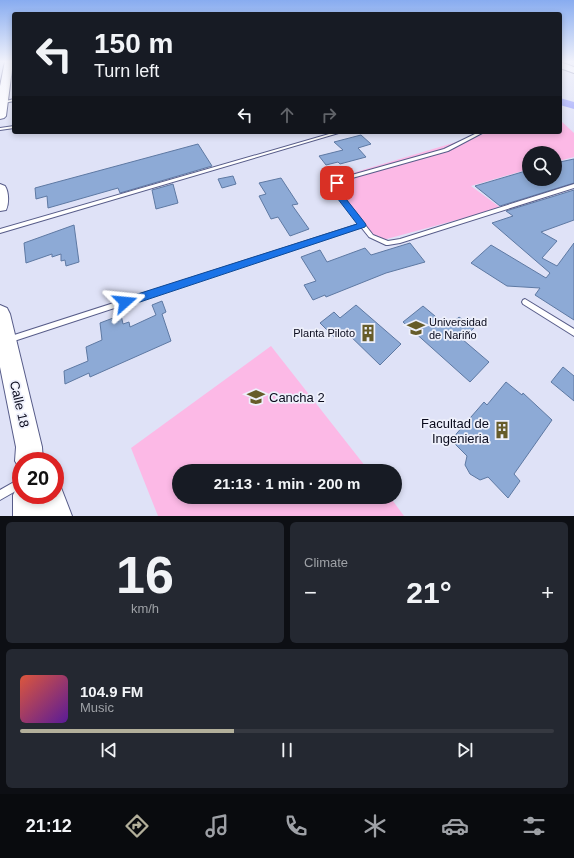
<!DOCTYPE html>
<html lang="en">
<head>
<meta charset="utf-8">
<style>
	body { margin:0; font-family:Helvetica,sans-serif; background:#242831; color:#f1f3f6; height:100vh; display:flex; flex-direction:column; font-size:15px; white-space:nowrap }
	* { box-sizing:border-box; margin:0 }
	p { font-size:13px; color:#9ea1a6 }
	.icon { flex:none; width:22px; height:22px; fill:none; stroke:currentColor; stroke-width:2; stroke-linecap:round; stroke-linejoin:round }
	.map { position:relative; height:516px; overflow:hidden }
	.side { display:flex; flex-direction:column; gap:6px; padding:6px; background:#0d0f14; flex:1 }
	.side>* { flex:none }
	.guide { position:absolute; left:12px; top:12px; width:550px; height:122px; border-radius:4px; box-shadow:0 2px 6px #0003; background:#171b24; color:#f1f3f6; overflow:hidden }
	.controls { position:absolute; left:522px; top:146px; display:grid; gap:8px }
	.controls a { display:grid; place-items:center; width:40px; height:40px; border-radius:50%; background:#171b24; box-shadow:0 2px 6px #0003; font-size:20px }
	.speed { position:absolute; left:12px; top:452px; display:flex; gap:8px; font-size:20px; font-weight:700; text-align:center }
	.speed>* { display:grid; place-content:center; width:52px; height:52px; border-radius:50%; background:#171b24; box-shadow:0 2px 6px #0003; line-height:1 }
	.speed .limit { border:6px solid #d22; background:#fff; color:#111 }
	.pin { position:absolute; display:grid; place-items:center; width:34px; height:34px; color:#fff; margin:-17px; border-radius:8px; box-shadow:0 2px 6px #0006 }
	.me { position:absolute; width:44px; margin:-22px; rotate:72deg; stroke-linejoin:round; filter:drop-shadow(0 0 3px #0008) }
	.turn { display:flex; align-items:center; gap:14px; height:84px; padding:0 16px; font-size:18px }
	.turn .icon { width:52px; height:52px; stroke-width:2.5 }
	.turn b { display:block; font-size:28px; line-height:34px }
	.lanes { display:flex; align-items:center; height:38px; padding:0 16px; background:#0003; justify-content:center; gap:20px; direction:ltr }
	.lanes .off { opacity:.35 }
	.big { font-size:30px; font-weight:600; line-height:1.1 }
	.side .widget { flex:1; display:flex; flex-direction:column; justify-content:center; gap:6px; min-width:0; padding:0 14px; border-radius:6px; background:#242831 }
	.side .dial { align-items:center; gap:0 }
	.dial b { font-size:52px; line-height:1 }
	.song { display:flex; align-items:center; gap:12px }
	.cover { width:48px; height:48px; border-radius:6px; background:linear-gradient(135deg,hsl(10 70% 55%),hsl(270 70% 35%)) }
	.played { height:4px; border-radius:2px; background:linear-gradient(90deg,#b2af9a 40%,#363941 40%) }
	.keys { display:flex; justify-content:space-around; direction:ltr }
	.heat { display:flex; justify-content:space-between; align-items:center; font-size:22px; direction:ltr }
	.side .tiles { flex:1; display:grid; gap:6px; grid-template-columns:1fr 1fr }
	.widget:last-child { grid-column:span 2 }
	.trip { position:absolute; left:172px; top:464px; width:230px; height:40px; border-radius:20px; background:#171b24; box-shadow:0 2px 6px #0003; font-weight:600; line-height:40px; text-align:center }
	.tabs { display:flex; height:64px; justify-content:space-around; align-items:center; background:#090b0e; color:#9ea1a6 }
	.tabs .icon { width:28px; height:28px }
	.tabs .on { color:#b2af9a }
	.tabs b { font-size:18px; color:#f1f3f6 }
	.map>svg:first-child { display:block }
</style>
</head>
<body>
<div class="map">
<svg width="574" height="516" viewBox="0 0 574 516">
	<rect width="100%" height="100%" fill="#dfe2f7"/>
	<path fill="#fcb9e6" d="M560,120L574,133V157L555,162V153H529V169L471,186L501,208L383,240L359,227L329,180L490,132H560Z
		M271,346L369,471H179V497H390L404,516H158L131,448Z"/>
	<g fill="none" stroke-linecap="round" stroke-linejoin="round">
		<path fill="#99a0fc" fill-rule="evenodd" d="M560,98L574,102V109L560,105Z"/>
	</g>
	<path fill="#8daad6" stroke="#5e79a3" d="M361,135L371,144L358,148L366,157L340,164L338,162L326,165L319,156L343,150L334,142Z
		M198,144L212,166L120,193L118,188L48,208L47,196L36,199L35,188Z
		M574,159V183L500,206L475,186L529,170V179H555V163Z
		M233,176L236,184L222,188L218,179Z
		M281,178L298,204L292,205L309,229L290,236L278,217L271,219L259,196L266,194L259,183Z
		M173,184L178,203L156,209L152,190Z
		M574,190V220L541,232L557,241L542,258L557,266L574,243V320L535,295L540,288L507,286L471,263L491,245L546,278L550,273L492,223L513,216L506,211Z
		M74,225L79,262L66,266L65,260L61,261V254L52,257V254L26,263L24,243Z
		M410,243L425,262L386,273L326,297L325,295L313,300L304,285L316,281L301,257L320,250L327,262L365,248L371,255Z
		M162,301L166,312L162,314L171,341L90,377L89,373L65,384L64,371L88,361L86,347L102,340L100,323L121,315L123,324L129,322L130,327L156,315L152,305Z
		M356,305L401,344L380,365L343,329L334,337L320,323L334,312L340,318Z
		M423,306L448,327L459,317L474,328L462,339L489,362L470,382L403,322Z
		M563,367L574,376V401L551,382Z
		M506,382L522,395L523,393L552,420L514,474L520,481L508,498L488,477L480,480L470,474L465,465L467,456L451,440L484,402L487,405Z"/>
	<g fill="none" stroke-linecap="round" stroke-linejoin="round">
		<g stroke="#575c89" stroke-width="2">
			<path id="lane" d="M14,99V101L4,103L2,102Z
				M14,126V128L0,130V128Z
				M336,132H342L0,233V229Z
				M479,132H484L448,151L345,180L339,184L338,190L373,235L388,241L400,239L574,184V188L400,243L388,245H386L369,237L361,227L8,343L5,342L4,340L5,338L8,337L359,224L333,190L335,182L341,178L444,149Z
				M525,299L574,329V336L523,304L522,302L523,300Z
				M21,478V488L0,500V490Z"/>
		</g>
		<g stroke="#575c89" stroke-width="2">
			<path id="secondary" d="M5,61H13L6,116L4,118L0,119V86Z
				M0,184L5,186C9,192 9,204 6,210L0,211Z
				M0,305L7,308L10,314L42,447L43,461H21V471L15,461L16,447L0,367Z
				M21,483V495H55V483L60,485L72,516H13V495L18,485Z"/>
		</g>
		<g stroke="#575c89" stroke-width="2">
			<path id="primary" d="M560,62L574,67V73L560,68Z"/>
		</g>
		<use href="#lane" fill="#fff" fill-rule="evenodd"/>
		<use href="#secondary" fill="#fff" fill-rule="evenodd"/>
		<use href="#primary" fill="#fff" fill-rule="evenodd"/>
	</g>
	<linearGradient id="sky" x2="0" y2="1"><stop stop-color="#88acf0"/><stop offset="0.46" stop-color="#f1f2fb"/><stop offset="1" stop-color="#f1f2fb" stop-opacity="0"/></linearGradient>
	<rect width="574" height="134" fill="url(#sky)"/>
	<path fill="#1a73e8" stroke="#114b97" d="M337,181L340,183L339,190L365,223L366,225L365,227L125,307L121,305L120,302L121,299L125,298L357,224L331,190L333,183Z"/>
	<defs>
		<g id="university-bare" transform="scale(1.38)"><path d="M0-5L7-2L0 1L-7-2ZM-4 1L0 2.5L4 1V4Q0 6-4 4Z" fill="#665c29" stroke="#eef0fb" stroke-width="2.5" paint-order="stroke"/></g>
		<g id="building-bare" transform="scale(1.38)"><path d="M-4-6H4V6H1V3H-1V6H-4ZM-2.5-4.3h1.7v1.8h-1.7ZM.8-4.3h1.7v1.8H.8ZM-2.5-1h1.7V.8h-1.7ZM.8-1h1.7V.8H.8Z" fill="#665c29" stroke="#eef0fb" stroke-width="2.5" paint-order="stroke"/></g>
	</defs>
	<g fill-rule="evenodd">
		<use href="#university-bare" x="416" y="328"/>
		<use href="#building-bare" x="368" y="333"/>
		<use href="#university-bare" x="256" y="397"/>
		<use href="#building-bare" x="502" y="430"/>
	</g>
	<g text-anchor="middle" stroke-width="3.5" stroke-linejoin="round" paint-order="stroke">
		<g font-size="11" fill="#0a0b1d" stroke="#eef0fb" text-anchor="start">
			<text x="429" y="326">Universidad<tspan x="429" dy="13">de Nariño</tspan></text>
			<text x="355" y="337" text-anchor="end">Planta Piloto</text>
		</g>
		<g font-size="13" fill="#0a0b1d" stroke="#eef0fb" text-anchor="start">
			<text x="269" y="402">Cancha 2</text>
			<text x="489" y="428" text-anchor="end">Facultad de<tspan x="489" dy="15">Ingenieria</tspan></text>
		</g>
		<g font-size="13" fill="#0a0b1d" stroke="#eef0fb">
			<text transform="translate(20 404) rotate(77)" y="5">Calle 18</text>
		</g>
	</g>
</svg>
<div class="controls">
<a><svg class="icon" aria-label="search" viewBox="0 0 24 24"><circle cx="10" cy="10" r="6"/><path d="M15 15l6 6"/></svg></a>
</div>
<div class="speed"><div class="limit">20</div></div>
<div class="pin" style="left:337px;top:183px;background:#d93025"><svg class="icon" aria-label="arrive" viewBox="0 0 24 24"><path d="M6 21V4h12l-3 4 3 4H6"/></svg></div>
<svg class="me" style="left:125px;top:302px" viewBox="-20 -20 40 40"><path d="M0-17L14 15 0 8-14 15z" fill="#1a73e8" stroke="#fff" stroke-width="4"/></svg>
<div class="trip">21:13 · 1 min · 200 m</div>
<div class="guide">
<div class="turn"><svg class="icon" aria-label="left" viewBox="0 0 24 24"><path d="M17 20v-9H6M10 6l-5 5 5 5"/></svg><div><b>150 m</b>Turn left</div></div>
<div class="lanes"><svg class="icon" aria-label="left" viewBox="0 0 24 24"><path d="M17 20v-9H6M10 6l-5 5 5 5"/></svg><svg class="icon off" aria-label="ahead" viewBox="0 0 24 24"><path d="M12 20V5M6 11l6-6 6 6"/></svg><svg class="icon off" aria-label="right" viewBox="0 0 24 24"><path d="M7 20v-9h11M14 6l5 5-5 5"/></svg></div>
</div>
</div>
<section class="side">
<div class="tiles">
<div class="widget dial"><b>16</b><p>km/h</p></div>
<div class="widget"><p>Climate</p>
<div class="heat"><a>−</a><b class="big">21°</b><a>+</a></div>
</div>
<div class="widget">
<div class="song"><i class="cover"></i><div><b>104.9 FM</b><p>Music</p></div></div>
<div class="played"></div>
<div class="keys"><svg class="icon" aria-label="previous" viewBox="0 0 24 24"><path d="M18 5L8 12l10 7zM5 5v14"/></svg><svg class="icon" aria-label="pause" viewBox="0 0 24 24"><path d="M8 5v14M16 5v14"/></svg><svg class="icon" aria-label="next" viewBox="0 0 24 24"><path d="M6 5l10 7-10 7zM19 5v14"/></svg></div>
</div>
</div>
</section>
<nav class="tabs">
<b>21:12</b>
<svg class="icon on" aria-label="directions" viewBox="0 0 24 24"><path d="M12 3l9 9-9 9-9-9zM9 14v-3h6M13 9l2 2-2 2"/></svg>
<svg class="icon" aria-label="music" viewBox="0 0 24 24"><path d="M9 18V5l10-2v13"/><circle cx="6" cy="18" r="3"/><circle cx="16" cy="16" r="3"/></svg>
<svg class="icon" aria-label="phone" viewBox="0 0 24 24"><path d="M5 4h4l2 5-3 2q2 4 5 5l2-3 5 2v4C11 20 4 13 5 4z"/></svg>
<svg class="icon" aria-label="climate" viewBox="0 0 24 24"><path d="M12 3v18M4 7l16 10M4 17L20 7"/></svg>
<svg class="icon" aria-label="car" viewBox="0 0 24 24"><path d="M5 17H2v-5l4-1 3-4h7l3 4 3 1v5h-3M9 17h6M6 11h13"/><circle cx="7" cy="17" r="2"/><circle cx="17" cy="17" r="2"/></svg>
<svg class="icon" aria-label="filters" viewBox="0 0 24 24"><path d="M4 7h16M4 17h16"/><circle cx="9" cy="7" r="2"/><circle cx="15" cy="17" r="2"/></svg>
</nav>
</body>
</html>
